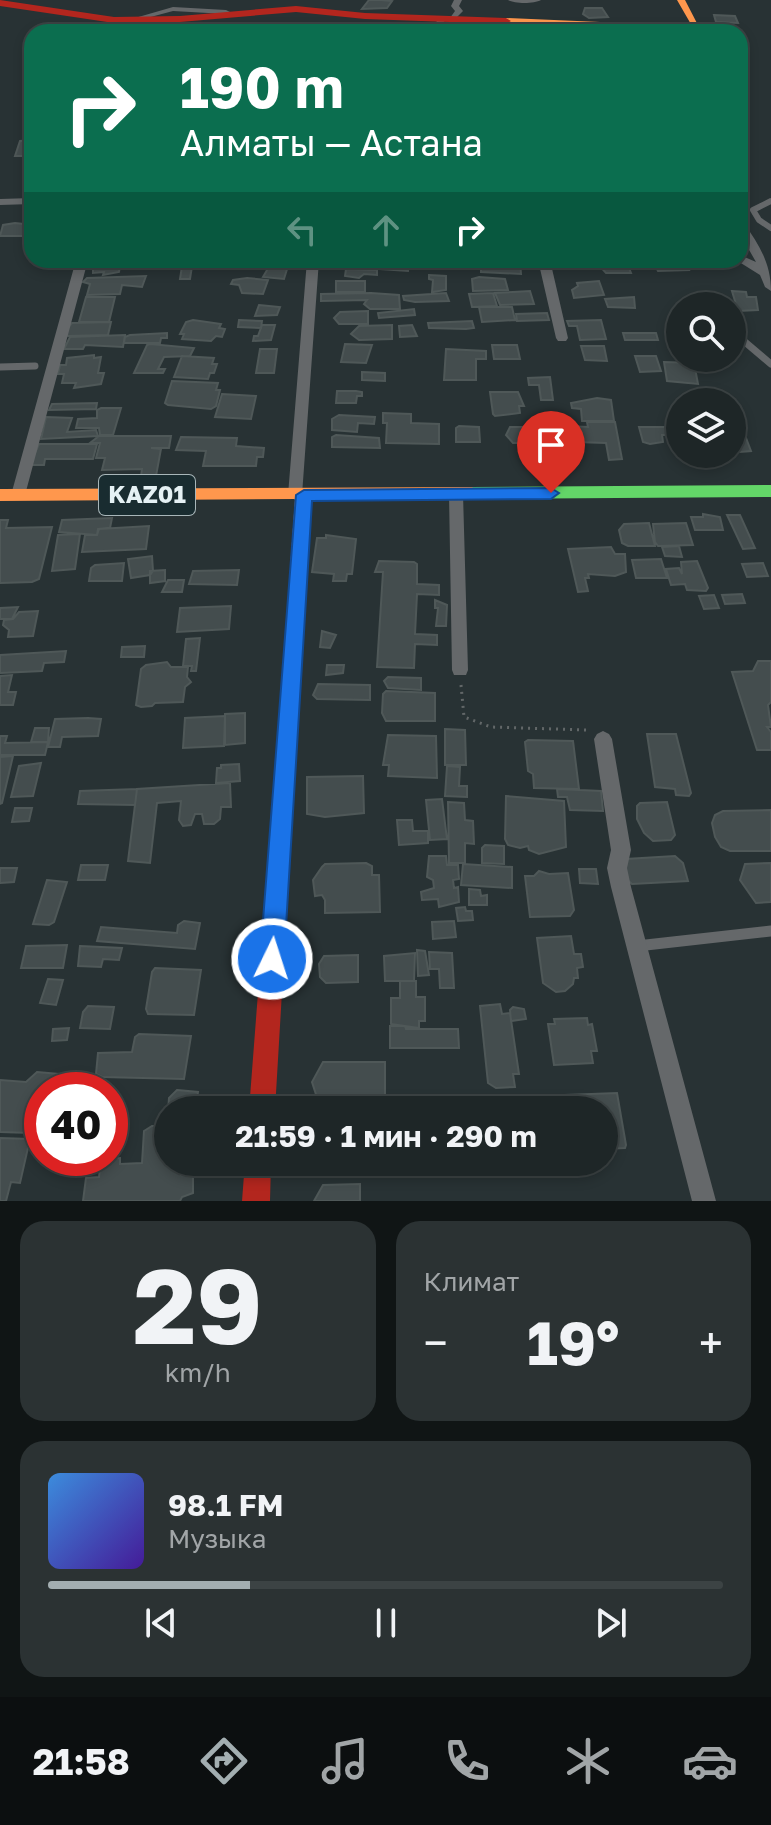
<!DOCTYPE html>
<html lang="ru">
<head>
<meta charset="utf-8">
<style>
	body { margin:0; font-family:"Golos Text",sans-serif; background:#2b3233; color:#f1f3f6; height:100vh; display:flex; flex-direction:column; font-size:30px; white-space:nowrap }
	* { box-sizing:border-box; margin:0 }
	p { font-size:26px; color:#a1a5a7 }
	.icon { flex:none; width:44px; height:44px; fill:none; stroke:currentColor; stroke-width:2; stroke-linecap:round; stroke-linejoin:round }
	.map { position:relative; height:1201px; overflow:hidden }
	.details { display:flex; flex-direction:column; gap:20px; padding:20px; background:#101515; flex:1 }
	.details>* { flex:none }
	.guide { position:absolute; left:24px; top:24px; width:724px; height:244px; border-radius:24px; box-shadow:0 4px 12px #0003,0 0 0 2px #3c4344; background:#0b6e4f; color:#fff; overflow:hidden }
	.tools { position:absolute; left:666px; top:292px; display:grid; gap:16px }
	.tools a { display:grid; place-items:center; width:80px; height:80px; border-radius:50%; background:#1e2627; box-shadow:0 4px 12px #0003,0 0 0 2px #3c4344; font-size:40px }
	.speed { position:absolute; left:24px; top:1072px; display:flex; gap:16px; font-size:40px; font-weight:700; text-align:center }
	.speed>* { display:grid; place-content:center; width:104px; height:104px; border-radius:50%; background:#1e2627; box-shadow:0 4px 12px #0003,0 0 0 2px #3c4344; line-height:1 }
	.speed .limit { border:12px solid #d22; background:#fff; color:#111 }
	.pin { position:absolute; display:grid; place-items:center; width:68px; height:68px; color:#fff; margin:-82px -34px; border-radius:50% 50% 50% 0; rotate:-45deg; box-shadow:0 0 8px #0007 }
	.pin .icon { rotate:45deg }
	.me { position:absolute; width:88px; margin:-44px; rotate:4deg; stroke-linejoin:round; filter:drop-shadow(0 0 6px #0008) }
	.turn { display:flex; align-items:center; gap:28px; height:168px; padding:0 24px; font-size:36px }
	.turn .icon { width:104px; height:104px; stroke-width:2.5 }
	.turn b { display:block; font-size:56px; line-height:68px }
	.lanes { display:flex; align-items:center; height:76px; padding:0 24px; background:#0003; justify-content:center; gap:40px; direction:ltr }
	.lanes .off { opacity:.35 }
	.big { font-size:60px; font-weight:700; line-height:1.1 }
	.details .widget { flex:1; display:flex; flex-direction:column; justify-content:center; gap:12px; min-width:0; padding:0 28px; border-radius:24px; background:#2b3233 }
	.details .dial { align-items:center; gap:0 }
	.dial b { font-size:104px; line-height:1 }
	.song { display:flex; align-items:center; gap:24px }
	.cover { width:96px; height:96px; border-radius:12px; background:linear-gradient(135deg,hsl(210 70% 55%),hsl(260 70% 35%)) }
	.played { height:8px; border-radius:4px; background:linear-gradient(90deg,#a3aeb1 30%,#3c4344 30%) }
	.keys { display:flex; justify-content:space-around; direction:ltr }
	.heat { display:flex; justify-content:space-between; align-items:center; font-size:44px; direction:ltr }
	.details .tiles { flex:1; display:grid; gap:20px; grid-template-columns:1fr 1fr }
	.widget:last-child { grid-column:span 2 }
	.trip { position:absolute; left:154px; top:1096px; width:464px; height:80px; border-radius:40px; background:#1e2627; box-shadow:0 4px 12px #0003,0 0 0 2px #3c4344; font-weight:700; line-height:80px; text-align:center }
	.menu { display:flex; height:128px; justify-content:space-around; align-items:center; background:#0c0f10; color:#a1a5a7 }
	.menu .icon { width:56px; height:56px }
	.menu .active { color:#a3aeb1 }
	.menu b { font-size:36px; color:#f1f3f6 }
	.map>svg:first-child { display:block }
</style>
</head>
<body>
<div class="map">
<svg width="771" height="1201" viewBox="0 0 771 1201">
	<rect width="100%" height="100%" fill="#283234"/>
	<path fill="#444d4e" stroke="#4f5858" stroke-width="2" d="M369,0H381L392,1L387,8L362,9Z
		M585,8H602L608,17L589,18L583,14Z
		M714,15L735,16L738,23L716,22Z
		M410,24L427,25L424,32L402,30Z
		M453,24L474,26L472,32H448Z
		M32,140V156H15L20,141Z
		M15,223L32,225V236H0L3,225Z
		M93,260H121L119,272L103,275L104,272L93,273Z
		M183,260H193L190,279H180Z
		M352,260H379V269H354Z
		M409,260L408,271L380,269L381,260Z
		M491,260H520L521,274L481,272V269L491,264Z
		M599,260H626L631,273H606L597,263Z
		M655,260H685L689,270L658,271L653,261Z
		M270,265L288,266L284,279L263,277Z
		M346,269L377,270V275L364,274L359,278L345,276Z
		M429,275L446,276V290L432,292L433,280L429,279Z
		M146,276L142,287L122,285L120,294L87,295L90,284L83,282L87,278Z
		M479,277L505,279L508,290L473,291L472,279Z
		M247,278L268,280L263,294L242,293L239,285L231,284L233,280Z
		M336,281H365V292H336Z
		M599,281L604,295L574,298L572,290L578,286L577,283Z
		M530,291L534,304L500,305L495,293Z
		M732,291L746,292L747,297H756L758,310L738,311Z
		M371,293L399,295L400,309H370L364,304L367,300L321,301V294Z
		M446,293L449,301L415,302L404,300L403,296Z
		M493,293L497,306L472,307L469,294Z
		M86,297H115L109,322H79Z
		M634,297L635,308L608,307L605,299Z
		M259,305L280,307L277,315L255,316Z
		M479,307H512L515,320L482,322Z
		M414,309L415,315L379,318L378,313Z
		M368,311V324H339L334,318L340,312Z
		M547,313L549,320L517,321L516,314Z
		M193,320L221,324L219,328L225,329L222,337L216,336L211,341L182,339L184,334H180L186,322Z
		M239,320L262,321L261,328L238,327Z
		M601,320L606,339L580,340L577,326H569L567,321Z
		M472,321L474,328L466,329L429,328L428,323Z
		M111,322L108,335L68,336L65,331L72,323Z
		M262,325H275L271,340L253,341L254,336H258Z
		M392,325V339L359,340L351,334L359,326Z
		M412,325L417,336L400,337L399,326Z
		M167,333V338H161L160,343H124L125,337L130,335Z
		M623,333H656L658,340H625Z
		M125,335L123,347L85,345L83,349H64L70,337Z
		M345,344L372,345L366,363L341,362Z
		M147,345L150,344L194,348L190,356L164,357L158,369H165L163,373H134Z
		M492,345H517L520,359H494Z
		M581,346H604L607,361L585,360Z
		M260,349H277L274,373H256Z
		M446,349L486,351V359H476V380H444Z
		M94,355V358L101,357L98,373H104L101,384L74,388L76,383H62L64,374H58L60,365H66L67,358Z
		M182,356L214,358L212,364H217L214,373H210L208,379L174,377Z
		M635,356H656L661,371L640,372Z
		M664,362L694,363L698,384L667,381Z
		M362,372L385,373V381L362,380Z
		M550,377L553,400H541L539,385H529L528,378Z
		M172,381L218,383L216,390H220L216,406L211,409L168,405L165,403Z
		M337,391H356L362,392V396H357L356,403H336Z
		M490,392H518L524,406H519L520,413L495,416L493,414Z
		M222,394L256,396L251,419L215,417Z
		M597,398L611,400L614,421H582L581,409L572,408L571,403Z
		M97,403L96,409L49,410L52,404Z
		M101,408H121L113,435H100L99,428H76L78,419L97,418V410Z
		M383,413L411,414V423L439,424V444L386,443L387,423H383Z
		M339,415L375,417L374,424L358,423L357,432L332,430V419Z
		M46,417L72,418L67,432L96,430L98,436L41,439Z
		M587,422H615L622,459L609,460L606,443L576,442L569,426L588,427Z
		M459,426L479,427L480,442H456V428Z
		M510,427H550L553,443H513L506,435Z
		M639,427H675L677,435H662L663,442L650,444L643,442Z
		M732,430H743L751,451L740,452Z
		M336,435L379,438L380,448L332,447V437Z
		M560,435L574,436L573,459H563Z
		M99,436H171L169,448H151L161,449L156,476H141L142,469L102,470L105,458H96L100,443H90Z
		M181,437L237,438L236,446L264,448L263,457H257L256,466H203L206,451L176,450Z
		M39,444H97L93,459H45L44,465H30Z
		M703,514L720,517L723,530H695L691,517H703Z
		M727,515H740L755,548L743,549Z
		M112,518L110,528L98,529L97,535L59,532L62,520Z
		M0,520H8L6,528L52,527L39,579L32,582L0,583Z
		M649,523L655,546H628L622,543L619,530L624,524Z
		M686,523L693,545L658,546L655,542L653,524Z
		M149,526L146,549L82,552L85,535H97L99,529Z
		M80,534L75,569L52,571L58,535Z
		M326,535L356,539L352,574H347L346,581H333L334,574L312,572L317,538H326Z
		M679,546L682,557L665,556L662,547Z
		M611,547L615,554H625L626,572L615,576L588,574L589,578H585L588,591L578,592L568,549Z
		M152,556L153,571L150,575L131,578L128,559Z
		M661,559L667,578H636L632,560Z
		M379,561L414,562L417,564V584L439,585V595L417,594L415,634L437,635V645L415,644L414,668L377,667L383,572H375Z
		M697,561L708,588L706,591L687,590L685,584L671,585L666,569L679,568L682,574L681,562Z
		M124,563L122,581H89L91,568L95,565Z
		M763,563L768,576L747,577L742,564Z
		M165,570V581L150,583V571Z
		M239,570L237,585L189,584L193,571Z
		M168,580H184L182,592H162Z
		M742,594L745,603L725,604L722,595Z
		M714,595L719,608L704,609L699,596Z
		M435,600L447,605L446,626H436L438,608H435Z
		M231,606L229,629L177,632L180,608Z
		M18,607L12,619H0V608Z
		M38,611L33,636L8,637L9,630L3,625L4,620L13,619L19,612Z
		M322,631L336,635L330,648L320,647Z
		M200,638L196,671H191L192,666H183L186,639Z
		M145,646L144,657H121L122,647Z
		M66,651L64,662L44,663L42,671L0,673V655Z
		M758,661H771V702L768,705L771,727H767L771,732V750H757L732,672L753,671Z
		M167,662L171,667H188L187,677L191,682L185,687L183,702L155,703L152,706L141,707L136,705L141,669L146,665Z
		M327,665H344L343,673L326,675Z
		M12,675L8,692H16L13,705H0V676Z
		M388,677L421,678V690L388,688L384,681Z
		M318,684L370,685V700L317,699L313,695Z
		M386,691L435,693V721H386L382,713L383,694Z
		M245,713V743L225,745V714Z
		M225,716L224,746L183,748L185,718Z
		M88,718L101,719L98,736L62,737L60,747H48L55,719Z
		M35,728H49L48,742H31Z
		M445,729L465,730L466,765H445Z
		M647,734H676L691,793L689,796L676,795L675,789L655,787Z
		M388,735L436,736L437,778L388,776L389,765H383Z
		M0,736H7L5,743L48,742L45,755H0Z
		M528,740L573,741L579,789L534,788L533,774L528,771L525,742Z
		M13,756L2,803L0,804V757Z
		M41,763L33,796L11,797L19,766Z
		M239,764L240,781L216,783L217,768H221V765Z
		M447,766L460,767L459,786H467V797L445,796Z
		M363,776L364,813L325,817L307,814V777Z
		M230,783L231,807H221L220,819L214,824H204L202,814H195L191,825L183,826L179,820L181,801L157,803L150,863L128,861L137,789Z
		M137,789L135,805L78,804L80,791Z
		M557,789L601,791L603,811L570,810L567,797H558Z
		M506,796L564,801L566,847L539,854L529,850L528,846L520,848L508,845L505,839Z
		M442,799L447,839L430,840L426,800Z
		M448,802L464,803L465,820L473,821L474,844L465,843V863H449Z
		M667,802L675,835L671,840L653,841L644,833L637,819V806L640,803Z
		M15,808H32L29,821L12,822Z
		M771,810V851H730L721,847L715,837L712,823L715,815L723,811Z
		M397,820H412L413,831H428V843L399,845Z
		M485,845L504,846V864L482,863V848Z
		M429,856H446L447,865H458L459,879L453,880L454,888L458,887L459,902L439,907L438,899L422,900L421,892L434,888L433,880L427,877Z
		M675,856L683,863L688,881L632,884L621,874L626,859Z
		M366,863L372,866V875H379L380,912L325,913V900L322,895L315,896L313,880L322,867L325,864Z
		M771,863V902L756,903L740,880L745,864Z
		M463,864L512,867V888L461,885Z
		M81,865H108L105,880H78Z
		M0,868H17L14,882L0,883Z
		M579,869H596L598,884L580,883Z
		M539,871L549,874L568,873L574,910L570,916L530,917L525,876H534Z
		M47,880L67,882L54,922L49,925L33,924Z
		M469,889L480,890L481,896L487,895V905H469Z
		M465,907L466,911H472L473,920L458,921L456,908Z
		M184,921L200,923L195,949L97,941L101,927L177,933L178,925Z
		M454,921L456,937L433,939L432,922Z
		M571,936L574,954H581L583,967L577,968L578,978H574L573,984L565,991L556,992L543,983L537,938Z
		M67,945L63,968H21L26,946Z
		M80,946L122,948L119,960L103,959L101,967L78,966Z
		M417,950L425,951L429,975L418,976Z
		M429,952L452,953L454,988H440L439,969H430Z
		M415,953L414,981H385L384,956Z
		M358,955V982L326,983L320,977L319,964L324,956Z
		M155,968L201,970L194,1015L148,1014L146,1009L152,972Z
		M48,979L63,980L56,1005L40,1003Z
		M400,981H416V997H425V1021H419V1028L391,1024V998H400Z
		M500,1004L502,1014L510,1013L519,1074H513L515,1087L496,1088L488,1083L480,1006Z
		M88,1006L114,1007L110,1029L80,1028L83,1012Z
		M513,1007L524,1009L526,1019L511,1021L510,1010Z
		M587,1018L588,1025L592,1024L597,1051H591L593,1063L554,1065L548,1024H555L554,1019Z
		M390,1026H405L406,1029H458L459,1048H390Z
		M69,1028L67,1040L52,1041L53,1029Z
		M139,1034L191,1036L184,1079L102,1077L96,1074L98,1053L132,1052L135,1037Z
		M323,1062H385V1110H321L312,1082Z
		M37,1072L92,1077L89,1090H42L41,1129L31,1133L0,1132V1080L26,1082Z
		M177,1090L198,1092L195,1110L168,1112L169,1098Z
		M617,1093L626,1145L625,1148L604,1149V1110H567L565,1095Z
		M152,1126H168V1162H179L182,1164L181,1175L193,1176V1193L182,1197L180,1201H83L86,1178L99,1177L101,1159L120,1158V1164L142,1163L144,1131Z
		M0,1138L30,1139L20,1183L11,1182L6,1201H0Z
		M185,1162H204L202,1172H187Z
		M360,1184V1201H314L323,1185Z"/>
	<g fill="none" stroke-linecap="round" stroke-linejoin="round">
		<path stroke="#626768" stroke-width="3" stroke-dasharray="2 5" stroke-linecap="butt" d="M461,685L464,717L491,727L587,730"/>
		<path stroke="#65686a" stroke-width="6" d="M771,201L753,210L759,220L771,228"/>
		<path stroke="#65686a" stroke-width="7" d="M732,331L771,364
			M0,367L35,366"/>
		<path stroke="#65686a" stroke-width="11" d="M637,946L771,931"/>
		<path fill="#65686a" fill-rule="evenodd" d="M454,0H462L459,6L463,11L454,20L450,18L455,11L451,6Z
			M508,0H541C534,4 515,4 508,0Z
			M173,7L226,10L230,12L226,14L173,11L132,22L128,20Z
			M438,16L445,18L442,32H434Z
			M32,198V204L0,205V199Z
			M740,222L744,223C759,245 771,263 771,291L765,287L760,275L736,260H740V255L756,262L740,234Z
			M76,260H88L25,495L18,500L11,495Z
			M307,260H319L302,495L295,500L288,495Z
			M538,260H550L568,338L566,341H558L556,338Z
			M456,489L463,494L468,670L466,675H454L452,670L449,494Z
			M603,731L609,734L612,739L631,850L627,868L631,887L716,1201H692L611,887L607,868L611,850L594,739L597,734Z"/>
		<path fill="#63d668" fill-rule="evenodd" d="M771,485V497L472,499L464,493L472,487Z"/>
		<path fill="#ff974d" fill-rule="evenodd" d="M677,0H685L701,31L506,24L501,21L506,18L692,26Z
			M472,487L480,493L472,499H312L302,654L300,659H286L284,654L295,499L0,501V489Z"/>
		<path fill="#b3261e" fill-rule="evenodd" d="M0,0L114,17L180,16L296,6L365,13L506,18L511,21L506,24L365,19L296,12L180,22L114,23L0,6Z
			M293,647L300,649L302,654L275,1110H249L284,654L286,649Z
			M245,1162H271L270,1201H242Z"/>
	</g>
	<path fill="#1a73e8" stroke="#114b97" stroke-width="2" d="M551,488L559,493L551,499L312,501L284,959L281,967L272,970L264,967L260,959L296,495L304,490Z"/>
	<g text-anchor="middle" stroke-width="6" stroke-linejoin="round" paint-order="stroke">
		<rect fill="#192c30" stroke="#a8b6b9" stroke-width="2" x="99" y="475" width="96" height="40" rx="6"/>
		<g font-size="24" font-weight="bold" fill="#e5f1f4">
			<text x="147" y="503">KАZ01</text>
		</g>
	</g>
</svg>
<div class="tools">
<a><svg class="icon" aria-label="search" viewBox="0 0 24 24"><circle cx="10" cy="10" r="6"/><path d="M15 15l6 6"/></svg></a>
<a><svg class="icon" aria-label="layers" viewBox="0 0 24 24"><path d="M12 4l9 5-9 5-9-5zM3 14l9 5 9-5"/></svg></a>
</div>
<div class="speed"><div class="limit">40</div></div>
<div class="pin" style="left:551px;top:493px;background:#d93025"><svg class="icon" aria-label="arrive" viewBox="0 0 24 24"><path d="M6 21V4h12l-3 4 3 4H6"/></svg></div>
<svg class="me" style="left:272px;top:959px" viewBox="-20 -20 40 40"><circle r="17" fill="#1a73e8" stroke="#fff" stroke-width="3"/><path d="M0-11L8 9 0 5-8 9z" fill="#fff"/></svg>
<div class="trip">21:59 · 1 мин · 290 m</div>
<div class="guide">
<div class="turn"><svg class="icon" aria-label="right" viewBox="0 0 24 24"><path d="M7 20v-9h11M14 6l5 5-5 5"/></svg><div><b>190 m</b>Алматы — Астана</div></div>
<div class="lanes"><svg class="icon off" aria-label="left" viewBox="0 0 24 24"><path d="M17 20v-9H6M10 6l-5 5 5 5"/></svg><svg class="icon off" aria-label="ahead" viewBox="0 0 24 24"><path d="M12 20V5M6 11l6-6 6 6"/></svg><svg class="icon" aria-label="right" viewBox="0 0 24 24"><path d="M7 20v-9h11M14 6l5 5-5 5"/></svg></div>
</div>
</div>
<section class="details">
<div class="tiles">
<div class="widget dial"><b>29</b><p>km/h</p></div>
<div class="widget"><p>Климат</p>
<div class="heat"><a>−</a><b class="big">19°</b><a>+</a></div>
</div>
<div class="widget">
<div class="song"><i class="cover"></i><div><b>98.1 FM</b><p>Музыка</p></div></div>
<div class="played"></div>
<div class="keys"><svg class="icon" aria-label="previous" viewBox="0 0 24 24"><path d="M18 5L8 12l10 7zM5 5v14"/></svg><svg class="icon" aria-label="pause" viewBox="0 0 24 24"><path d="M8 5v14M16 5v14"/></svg><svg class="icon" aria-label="next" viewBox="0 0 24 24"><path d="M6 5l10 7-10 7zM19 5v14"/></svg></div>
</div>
</div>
</section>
<nav class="menu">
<b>21:58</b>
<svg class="icon active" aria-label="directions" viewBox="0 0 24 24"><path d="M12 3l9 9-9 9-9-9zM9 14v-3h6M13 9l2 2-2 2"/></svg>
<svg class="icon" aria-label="music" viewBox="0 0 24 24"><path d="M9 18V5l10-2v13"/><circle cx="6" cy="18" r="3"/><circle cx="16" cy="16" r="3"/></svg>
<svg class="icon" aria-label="phone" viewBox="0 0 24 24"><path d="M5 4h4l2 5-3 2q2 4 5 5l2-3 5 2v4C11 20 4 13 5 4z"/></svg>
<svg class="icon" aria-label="climate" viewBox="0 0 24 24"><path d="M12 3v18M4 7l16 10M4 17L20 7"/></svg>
<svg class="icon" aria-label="car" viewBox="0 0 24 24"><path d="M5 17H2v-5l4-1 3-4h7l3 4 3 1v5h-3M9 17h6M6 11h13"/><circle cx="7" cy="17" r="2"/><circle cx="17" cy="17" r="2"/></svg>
</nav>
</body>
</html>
